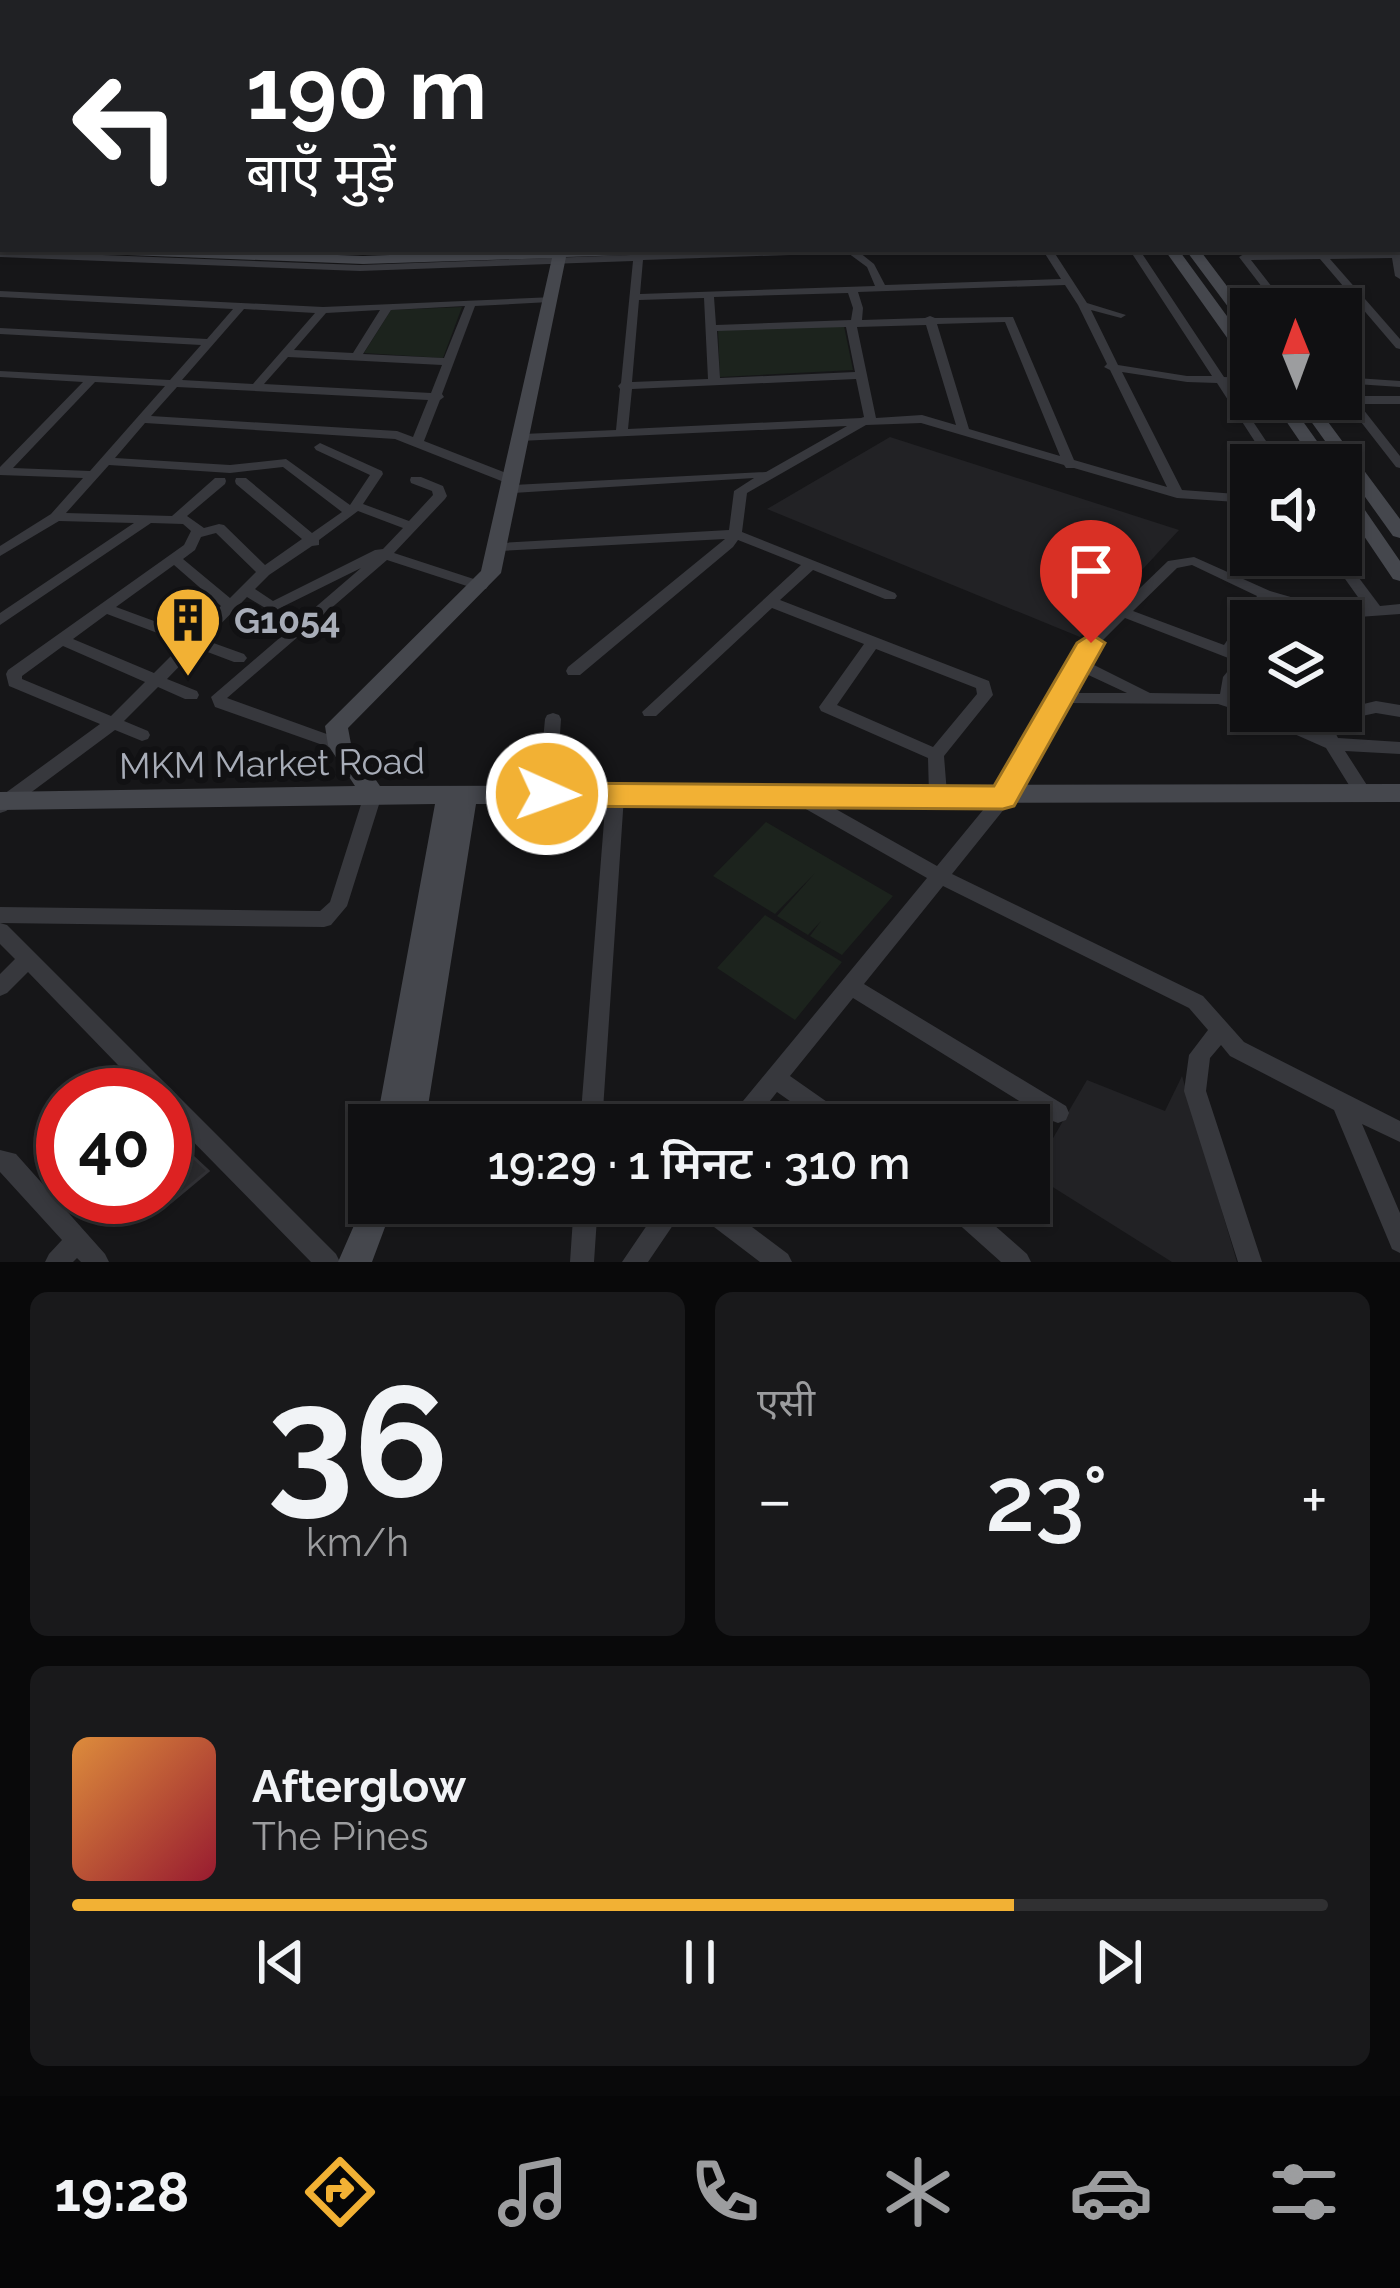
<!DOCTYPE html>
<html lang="hi">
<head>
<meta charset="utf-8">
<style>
	body { margin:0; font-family:Raleway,"Noto Sans Devanagari",sans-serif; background:#19191b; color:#f1f3f6; height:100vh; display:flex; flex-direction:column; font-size:45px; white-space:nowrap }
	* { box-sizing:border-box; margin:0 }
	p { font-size:39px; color:#9c9d9f }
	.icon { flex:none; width:66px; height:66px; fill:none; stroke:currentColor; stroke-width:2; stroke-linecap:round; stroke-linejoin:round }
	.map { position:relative; height:1262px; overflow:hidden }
	.sheet { display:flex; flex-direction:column; gap:30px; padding:30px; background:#09090a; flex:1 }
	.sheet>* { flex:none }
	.top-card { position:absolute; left:0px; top:0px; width:1401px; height:252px; box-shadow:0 3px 9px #0004,0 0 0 3px #303032; background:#202124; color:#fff; overflow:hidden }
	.needle { width:78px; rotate:359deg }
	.buttons { position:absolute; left:1230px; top:288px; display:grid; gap:24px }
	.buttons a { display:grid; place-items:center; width:132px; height:132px; border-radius:0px; background:#101012; box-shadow:0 3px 9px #0004,0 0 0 3px #303032; font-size:60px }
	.speed { position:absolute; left:36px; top:1068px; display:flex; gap:24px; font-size:60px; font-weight:700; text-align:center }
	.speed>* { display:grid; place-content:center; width:156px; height:156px; border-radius:50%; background:#101012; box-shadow:0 3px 9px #0004,0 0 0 3px #303032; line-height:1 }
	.speed .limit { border:18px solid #d22; background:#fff; color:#111 }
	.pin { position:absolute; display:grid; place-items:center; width:102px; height:102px; color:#fff; margin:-123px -51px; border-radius:50% 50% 50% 0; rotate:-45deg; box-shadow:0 0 12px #0007 }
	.pin .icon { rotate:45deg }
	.me { position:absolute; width:132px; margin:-66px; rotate:92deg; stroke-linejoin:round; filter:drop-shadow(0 0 9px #0008) }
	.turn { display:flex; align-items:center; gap:42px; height:252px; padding:0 48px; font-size:54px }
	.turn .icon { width:156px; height:156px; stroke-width:2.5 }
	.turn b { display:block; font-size:84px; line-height:102px }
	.big { font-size:90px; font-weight:600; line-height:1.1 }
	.sheet .card { flex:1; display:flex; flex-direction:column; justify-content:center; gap:18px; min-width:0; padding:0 42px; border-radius:18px; background:#19191b }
	.sheet .dial { align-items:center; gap:0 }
	.dial b { font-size:156px; line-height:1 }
	.song { display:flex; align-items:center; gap:36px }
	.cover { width:144px; height:144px; border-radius:18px; background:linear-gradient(135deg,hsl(30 70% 55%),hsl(350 70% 35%)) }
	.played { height:12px; border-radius:6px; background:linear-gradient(90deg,#f2b134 75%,#303032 75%) }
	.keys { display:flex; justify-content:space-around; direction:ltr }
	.heat { display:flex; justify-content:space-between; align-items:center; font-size:66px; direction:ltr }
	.sheet .tiles { flex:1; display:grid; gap:30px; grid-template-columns:1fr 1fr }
	.card:last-child { grid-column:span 2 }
	.trip { position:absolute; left:348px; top:1104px; width:702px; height:120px; border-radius:0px; background:#101012; box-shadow:0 3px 9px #0004,0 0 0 3px #303032; font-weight:600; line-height:120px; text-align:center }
	.tabs { display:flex; height:192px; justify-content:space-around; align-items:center; background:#060607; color:#9c9d9f }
	.tabs .icon { width:84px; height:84px }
	.tabs .selected { color:#f2b134 }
	.tabs b { font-size:54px; color:#f1f3f6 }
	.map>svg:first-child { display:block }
</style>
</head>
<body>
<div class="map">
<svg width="1400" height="1262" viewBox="0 0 1400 1262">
	<rect width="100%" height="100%" fill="#161618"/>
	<path fill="#222225" d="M890,437L1179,530L1080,637L767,509Z
		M1182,1076L1237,1262H1172L1032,1174L1087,1080L1165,1111Z"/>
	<path fill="#1c231d" d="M462,307L443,358L364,353L391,310Z
		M844,326L853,370L720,377L718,330Z
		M766,822L893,896L842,955L810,936L821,921L808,935L777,916L815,873L775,914L713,876Z
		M765,915L842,962L795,1020L717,968Z"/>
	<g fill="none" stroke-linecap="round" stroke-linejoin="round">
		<path stroke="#2c353c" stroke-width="3" d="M1209,0L1215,3"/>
	</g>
	<path fill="#29292c" stroke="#303034" stroke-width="3" d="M192,1156L208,1171L172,1201L165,1181Z"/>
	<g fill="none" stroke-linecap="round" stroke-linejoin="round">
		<path fill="#37383d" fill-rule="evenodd" d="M133,0L147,3H131Z
			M811,0L813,3H776L779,1Z
			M1206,0L1208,3H1174L1177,1Z
			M1398,11H1400V15H1398Z
			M1400,22V27L1398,28V23Z
			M1398,41H1400V46H1398Z
			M0,49L3,50V54L0,53Z
			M0,107H3V112H0Z
			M0,127H3V132H0Z
			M0,155H3V160H0Z
			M0,183L3,184V190L0,189Z
			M1400,198V204L1398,205V199Z
			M793,249H876L871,252H859L874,264L885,285L1061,279L1042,249H1052L1087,303L1126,315L1121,318L1091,310L1118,365L1187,376H1212L1129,249H1139L1224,377L1251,378V384H1228L1282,465H1270L1217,383L1187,382L1122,372L1182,490L1251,495V503L1177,498L1074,468H1066L1064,465L921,423L866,425L747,493L742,532L895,593L897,596L895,599H885L813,570L780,600L989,681L993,695L944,756L947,794L944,799L938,800L932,799L929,794L928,758L821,711L819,707L864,644L772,608L656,716H644L642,712L801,565L738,540L733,547L580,675H568L566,671L568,667L725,539L500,551L493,547L500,543L729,530L734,491L754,478L513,493L507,489L513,485L766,472L847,426L519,441L517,438L523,434L616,430L620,389L618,386L621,383L633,261L360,271L0,257V251L360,265ZM848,253L867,267L875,286L640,294L643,260ZM1065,285L1078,305L1107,364L1104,367L1110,370L1167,487L1074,460L1013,317L935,318L930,316L925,318L862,320L863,308L858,292ZM848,293L853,308L851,320L716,325L714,297ZM704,298L708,379L632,382L639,300ZM1005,322L1060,456L969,429L937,324ZM926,325L956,425L922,415L876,418L857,327ZM846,327L855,372L720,378L717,331ZM856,379L864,417L861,418L628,429L632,389ZM876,649L976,688L977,694L933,747L837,705Z
			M1321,251L1325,253L1400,252V279L1395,276L1392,258L1330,259L1400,339V349L1396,348L1320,259L1251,260L1289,309H1279L1239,257L1244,254L1317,253Z
			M0,291L323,307L554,297L555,299L550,302L475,306L442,394L444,397L440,400L424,441L519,478L520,481L519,484H509L395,439L145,423L115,458L230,465L286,459L350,505L370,475L316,450L314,447L320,443L382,471L383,474L363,504L409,521L433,495L432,491L411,483L410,480L411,477H421L443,486L447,496L445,499L394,553L486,583L488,586L486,589H476L387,560L227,698L346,741L348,745L346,749H334L215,707L211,697L361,568L272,612L247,597L205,640L244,654L247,658L244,662H234L197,648L167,679L197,691L199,695L197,699H185L158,687L124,721L148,731L150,735L148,739L142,741L115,730L6,811L0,813V797L100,724L9,686L6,674L8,670L184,545L191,531L183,524L151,523L0,625V613L134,523L59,521L0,556V546L51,514L83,478L0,475V467L83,382L0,377V371L170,380L201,345L0,334V328L207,339L233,309L0,297ZM465,306L444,358L363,354L391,310ZM244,309L315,313L253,384L182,380ZM380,310L353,353L294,350L326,313ZM288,357L442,365L431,393L264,384ZM95,382L165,386L90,471L13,468ZM177,387L428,400L413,437L397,431L151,416ZM109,465L230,473L283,467L342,512L312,533L246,478H236L235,481L236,484L302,539L265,565L224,525L219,524L204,528L187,516L225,484L226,481L225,478H215L172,516L66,513ZM358,511L403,528L383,549L375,550L273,601L255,589L269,575L312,546L319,545V540ZM216,533L256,572L230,598L183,559L195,550L201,537ZM174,565L221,606L192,635L116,607ZM107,614L184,643L154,673L73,639ZM63,646L145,682L111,716L22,679V676Z
			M1341,377L1400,381V387L1341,383Z
			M1341,396H1400V404H1359L1400,456V468L1396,467L1347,404H1280L1274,400L1341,399Z
			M1341,554L1380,606L1400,604V614L1331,619L1268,600L1255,621H1251V627L1236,650L1251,655V666C1239,674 1233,684 1237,699L1251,703V711H1270L1318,731L1309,711H1325L1326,713L1376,701L1400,705V717L1376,713L1334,722L1332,726L1338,738L1400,742V754L1345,751L1372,793L1369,798L1363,799L1357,798L1326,748L1249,714L1218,704L1065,703L1009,803L952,874L1203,996L1244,1042L1400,1121V1142L1362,1124L1400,1213V1253L1392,1249L1334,1110L1230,1056L1221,1045L1210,1058L1206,1091L1262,1262H1238L1184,1091L1189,1055L1208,1030L1189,1008L943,886L864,984L1066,1106L1069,1113L1066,1120L1058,1123L1050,1120L853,998L790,1076L850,1118L853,1125H824L777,1092L751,1125H726L729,1118L927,878L790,800L787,795L790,790L796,789L802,790L937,866L997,793L1086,640L1168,561L1194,557L1270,591L1332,609L1365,607L1328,555ZM1192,565L1257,596L1224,645L1133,611L1177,568ZM1125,618L1236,661L1223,677L1220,694L1150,693L1088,662L1097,646ZM1082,672L1127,693H1071Z
			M553,713L559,715L561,719L556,794L553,799L547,800L541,799L538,794L545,719L547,715Z
			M373,789L379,790L382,795L347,906L331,925L324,927L0,923V907L320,911L330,902L364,795L367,790Z
			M615,790L621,791L624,796L602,1125H580L606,796L609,791Z
			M0,923L7,925L336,1254L340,1262H311L165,1113V1095H147L28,972L7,993L0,996V974L15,959L0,944Z
			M0,1150L16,1154L105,1254L109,1262H81L77,1258L73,1262H45L49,1254L62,1240L0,1172Z
			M574,1203H598L594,1262H570Z
			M662,1203H688L648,1262H622Z
			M689,1203H720L788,1254L792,1262H760L693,1211Z
			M940,1203H969L1027,1254L1031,1262H1001L944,1211Z"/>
		<path fill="#45474d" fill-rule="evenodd" d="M914,0H923L925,3H916Z
			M1400,187V195L1398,196V188Z
			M0,234L3,235V243L0,242Z
			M68,249H181L363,256L554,249H694L687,253L566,257L501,573L348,728L351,744L380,786L1400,784V802L476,804L425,1125H376L435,804L0,810V792L355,786L328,745L325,726L481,571L552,258L363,264L75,253Z
			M1164,249H1178L1251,349V365L1245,363Z
			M1185,249H1199L1251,318V332L1246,331Z
			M1271,399H1287L1334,465H1316Z
			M1295,399H1311L1400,519V538L1393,536Z
			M1341,483L1347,484L1400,561V581L1393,579L1341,502Z
			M369,1191V1203H394L372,1262H338Z"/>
	</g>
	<path fill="#f2b134" stroke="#9d7322" stroke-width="3" d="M1091,634L1105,643L1014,806L1003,809L547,806L531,794L547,783L994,786L1077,643Z"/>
	<defs>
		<g id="building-pin" transform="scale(3.45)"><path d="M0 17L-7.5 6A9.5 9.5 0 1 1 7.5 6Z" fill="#f2b134" stroke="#111113"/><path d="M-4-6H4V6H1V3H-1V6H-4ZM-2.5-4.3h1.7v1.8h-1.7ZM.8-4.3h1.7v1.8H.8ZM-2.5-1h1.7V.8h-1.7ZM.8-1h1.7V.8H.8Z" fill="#111"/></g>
	</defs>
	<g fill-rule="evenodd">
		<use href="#building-pin" x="188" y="620"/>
	</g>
	<g text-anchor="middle" stroke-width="12" stroke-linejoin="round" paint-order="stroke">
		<g font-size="36" font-weight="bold" fill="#a8adb8" stroke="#111113" text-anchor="start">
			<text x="234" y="633">G1054</text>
		</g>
		<g font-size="36" fill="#a8adb8" stroke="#111113">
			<text transform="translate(272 763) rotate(-1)" y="13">MKM Market Road</text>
		</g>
	</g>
</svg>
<div class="buttons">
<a><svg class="needle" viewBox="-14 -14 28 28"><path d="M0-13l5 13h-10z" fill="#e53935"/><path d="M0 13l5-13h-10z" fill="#9c9d9f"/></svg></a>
<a><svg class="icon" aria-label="sound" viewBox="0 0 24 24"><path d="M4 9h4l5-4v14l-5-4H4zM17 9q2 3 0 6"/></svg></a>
<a><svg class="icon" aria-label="layers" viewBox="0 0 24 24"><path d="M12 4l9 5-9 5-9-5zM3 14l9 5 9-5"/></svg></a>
</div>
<div class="speed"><div class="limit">40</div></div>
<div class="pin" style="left:1091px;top:643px;background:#d93025"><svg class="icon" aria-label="arrive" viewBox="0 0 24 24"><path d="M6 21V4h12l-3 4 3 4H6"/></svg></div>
<svg class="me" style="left:547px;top:794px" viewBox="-20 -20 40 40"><circle r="17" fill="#f2b134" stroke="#fff" stroke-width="3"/><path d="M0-11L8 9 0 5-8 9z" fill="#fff"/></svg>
<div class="trip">19:29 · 1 मिनट · 310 m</div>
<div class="top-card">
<div class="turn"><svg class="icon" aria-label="left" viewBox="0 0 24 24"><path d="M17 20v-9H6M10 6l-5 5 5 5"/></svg><div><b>190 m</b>बाएँ मुड़ें</div></div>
</div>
</div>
<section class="sheet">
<div class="tiles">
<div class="card dial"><b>36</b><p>km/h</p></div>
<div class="card"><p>एसी</p>
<div class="heat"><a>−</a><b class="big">23°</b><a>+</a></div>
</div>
<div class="card">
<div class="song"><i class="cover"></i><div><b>Afterglow</b><p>The Pines</p></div></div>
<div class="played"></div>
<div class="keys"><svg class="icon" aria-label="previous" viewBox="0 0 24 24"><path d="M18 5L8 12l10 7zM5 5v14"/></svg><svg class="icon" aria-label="pause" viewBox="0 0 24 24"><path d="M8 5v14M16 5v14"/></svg><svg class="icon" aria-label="next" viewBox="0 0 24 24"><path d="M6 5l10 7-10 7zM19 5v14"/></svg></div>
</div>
</div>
</section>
<nav class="tabs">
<b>19:28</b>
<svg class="icon selected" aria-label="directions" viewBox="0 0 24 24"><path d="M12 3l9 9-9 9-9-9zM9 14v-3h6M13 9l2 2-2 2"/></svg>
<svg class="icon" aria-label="music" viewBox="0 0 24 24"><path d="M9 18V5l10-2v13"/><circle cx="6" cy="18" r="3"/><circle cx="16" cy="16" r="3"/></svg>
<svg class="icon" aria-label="phone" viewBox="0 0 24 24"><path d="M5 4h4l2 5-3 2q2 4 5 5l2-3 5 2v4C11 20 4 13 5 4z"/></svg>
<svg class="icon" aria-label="climate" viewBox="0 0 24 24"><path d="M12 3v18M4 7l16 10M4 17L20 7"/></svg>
<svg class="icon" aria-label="car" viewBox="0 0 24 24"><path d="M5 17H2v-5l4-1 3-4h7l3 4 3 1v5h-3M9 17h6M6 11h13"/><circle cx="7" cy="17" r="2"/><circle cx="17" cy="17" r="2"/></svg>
<svg class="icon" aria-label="filters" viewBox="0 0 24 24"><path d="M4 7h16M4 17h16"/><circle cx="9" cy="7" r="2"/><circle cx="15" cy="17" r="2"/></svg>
</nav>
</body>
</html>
